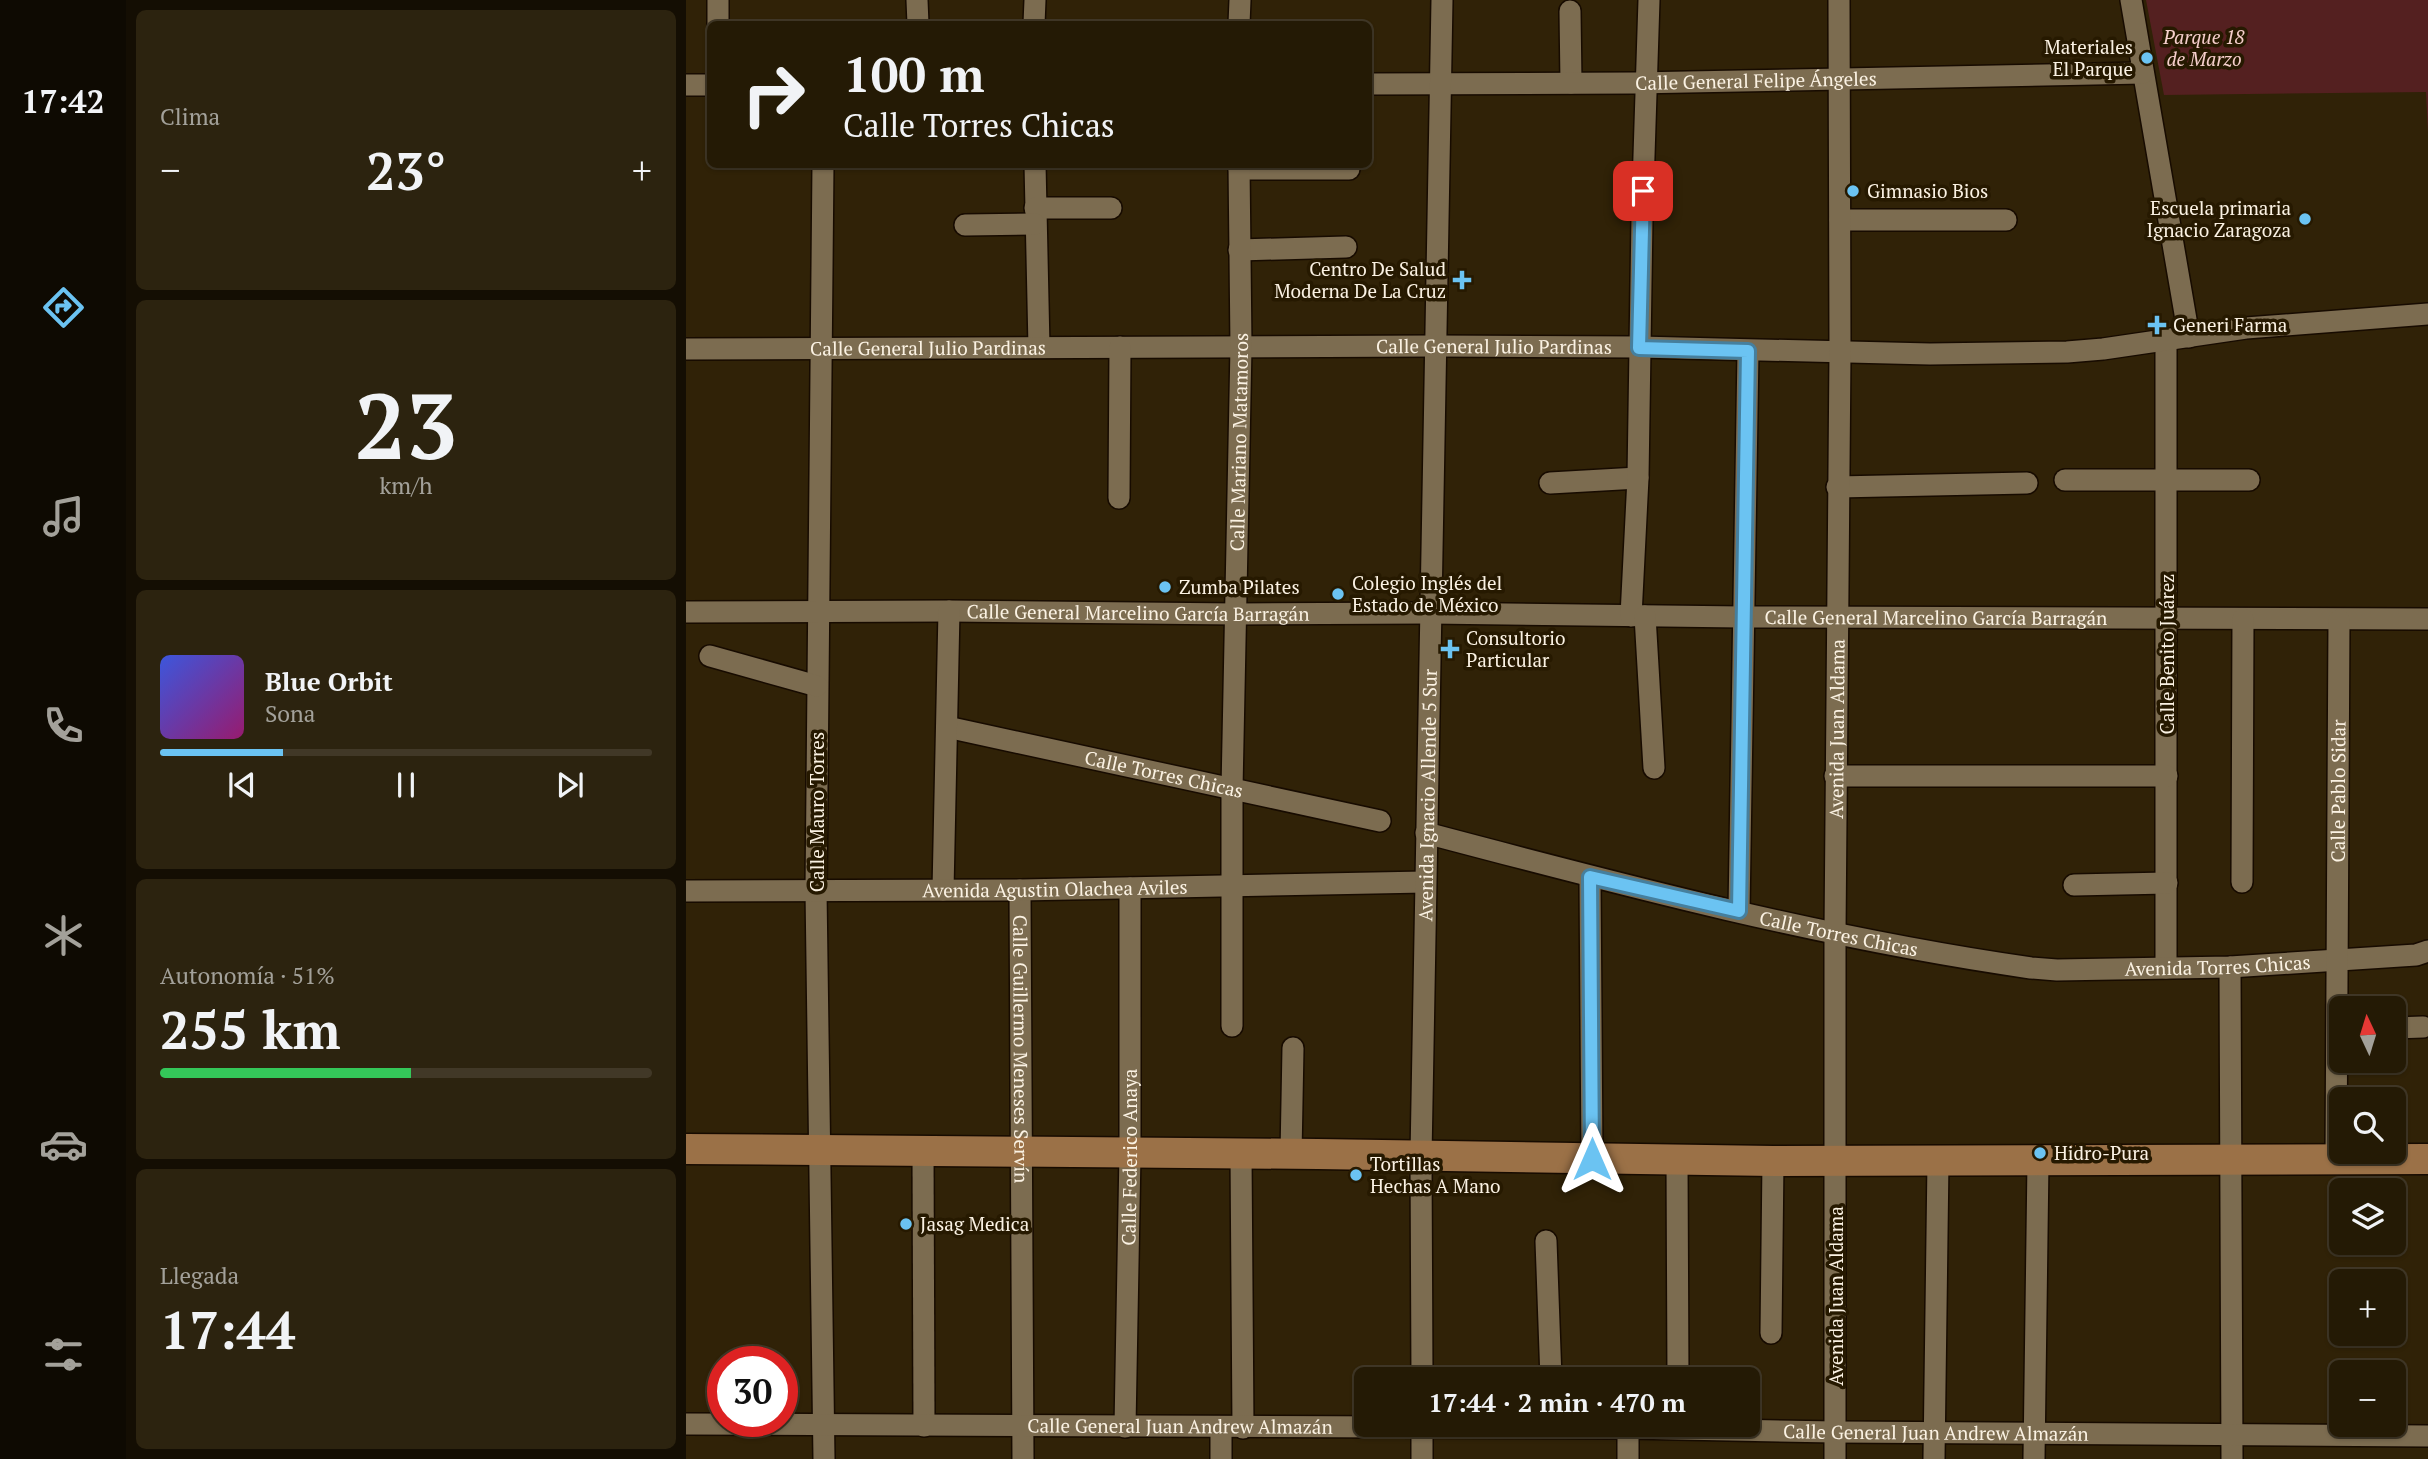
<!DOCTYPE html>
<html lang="es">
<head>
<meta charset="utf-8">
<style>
	body { margin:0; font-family:"PT Serif",serif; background:#2c230f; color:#f1f3f6; height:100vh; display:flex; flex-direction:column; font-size:26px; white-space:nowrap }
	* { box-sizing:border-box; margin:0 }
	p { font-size:23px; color:#a3a19a }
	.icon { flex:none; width:38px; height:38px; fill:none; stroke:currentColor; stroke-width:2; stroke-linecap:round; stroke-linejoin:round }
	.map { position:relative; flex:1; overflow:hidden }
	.drawer { display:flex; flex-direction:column; gap:10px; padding:10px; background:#140e03; width:560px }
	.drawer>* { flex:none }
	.top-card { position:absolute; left:21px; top:21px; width:665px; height:147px; border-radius:10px; box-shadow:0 2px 5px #0004,0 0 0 2px #413827; background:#241a05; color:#f1f3f6; overflow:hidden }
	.needle { width:46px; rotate:356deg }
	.fabs { position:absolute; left:1643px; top:996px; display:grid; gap:14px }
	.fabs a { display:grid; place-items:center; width:77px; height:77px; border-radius:10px; background:#241a05; box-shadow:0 2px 5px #0004,0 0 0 2px #413827; font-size:35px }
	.speed { position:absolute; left:21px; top:1346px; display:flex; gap:14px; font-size:35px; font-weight:700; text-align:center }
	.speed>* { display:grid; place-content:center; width:91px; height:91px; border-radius:50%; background:#241a05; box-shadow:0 2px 5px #0004,0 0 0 2px #413827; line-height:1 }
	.speed .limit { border:10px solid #d22; background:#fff; color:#111 }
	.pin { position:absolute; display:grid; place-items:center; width:60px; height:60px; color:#fff; margin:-30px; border-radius:14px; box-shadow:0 4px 10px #0006 }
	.me { position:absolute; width:77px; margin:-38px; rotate:0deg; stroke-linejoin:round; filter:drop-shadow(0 0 5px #0008) }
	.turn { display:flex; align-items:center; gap:24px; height:147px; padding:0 21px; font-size:32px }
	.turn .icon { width:91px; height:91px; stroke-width:2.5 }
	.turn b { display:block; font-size:49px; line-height:60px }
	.big { font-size:52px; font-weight:800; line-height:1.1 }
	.drawer .tile { flex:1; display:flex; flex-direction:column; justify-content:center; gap:10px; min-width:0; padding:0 24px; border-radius:10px; background:#2c230f }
	.drawer .dial { align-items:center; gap:0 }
	.dial b { font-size:91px; line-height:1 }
	.song { display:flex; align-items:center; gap:21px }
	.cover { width:84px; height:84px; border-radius:10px; background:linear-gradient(135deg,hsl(230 70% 55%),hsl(320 70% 35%)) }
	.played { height:7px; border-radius:4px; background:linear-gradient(90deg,#6bc3f2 25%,#413827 25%) }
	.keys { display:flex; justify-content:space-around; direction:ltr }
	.heat { display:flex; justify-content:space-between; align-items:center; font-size:38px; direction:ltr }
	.charge { height:10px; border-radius:5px; background:linear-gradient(90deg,#34c759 51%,#413827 0) }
	.trip { position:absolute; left:668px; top:1367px; width:406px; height:70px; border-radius:10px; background:#241a05; box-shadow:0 2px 5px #0004,0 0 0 2px #413827; font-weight:800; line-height:70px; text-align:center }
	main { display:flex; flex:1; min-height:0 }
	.tab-bar { display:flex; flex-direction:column; width:126px; justify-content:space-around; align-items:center; background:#0e0a02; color:#a3a19a }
	.tab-bar .icon { width:49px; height:49px }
	.tab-bar .on { color:#6bc3f2 }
	.tab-bar b { font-size:32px; color:#f1f3f6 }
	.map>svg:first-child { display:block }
</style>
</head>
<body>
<main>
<nav class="tab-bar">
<b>17:42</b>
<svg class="icon on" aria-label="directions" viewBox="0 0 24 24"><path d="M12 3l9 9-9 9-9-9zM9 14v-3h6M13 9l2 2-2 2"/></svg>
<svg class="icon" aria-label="music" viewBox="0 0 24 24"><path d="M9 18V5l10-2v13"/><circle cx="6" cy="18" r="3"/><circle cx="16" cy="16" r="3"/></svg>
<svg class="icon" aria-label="phone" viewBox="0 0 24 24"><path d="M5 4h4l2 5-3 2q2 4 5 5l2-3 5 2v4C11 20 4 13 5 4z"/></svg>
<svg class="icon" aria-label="climate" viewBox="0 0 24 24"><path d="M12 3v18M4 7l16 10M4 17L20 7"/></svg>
<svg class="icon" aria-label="car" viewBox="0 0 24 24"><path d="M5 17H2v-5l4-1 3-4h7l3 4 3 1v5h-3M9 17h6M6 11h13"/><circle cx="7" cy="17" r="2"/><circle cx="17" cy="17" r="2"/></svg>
<svg class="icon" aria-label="filters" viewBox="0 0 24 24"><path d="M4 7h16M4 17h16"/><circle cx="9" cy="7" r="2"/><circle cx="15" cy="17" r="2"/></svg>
</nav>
<section class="drawer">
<div class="tile"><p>Clima</p>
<div class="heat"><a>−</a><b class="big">23°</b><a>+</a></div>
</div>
<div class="tile dial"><b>23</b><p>km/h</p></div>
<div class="tile">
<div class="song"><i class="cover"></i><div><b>Blue Orbit</b><p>Sona</p></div></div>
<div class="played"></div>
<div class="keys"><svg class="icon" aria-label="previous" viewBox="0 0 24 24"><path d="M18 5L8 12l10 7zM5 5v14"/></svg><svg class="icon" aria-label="pause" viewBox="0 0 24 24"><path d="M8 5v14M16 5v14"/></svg><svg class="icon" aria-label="next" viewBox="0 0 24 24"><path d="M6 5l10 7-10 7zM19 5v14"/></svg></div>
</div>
<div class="tile"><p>Autonomía · 51%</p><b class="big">255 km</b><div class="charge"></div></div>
<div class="tile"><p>Llegada</p><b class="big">17:44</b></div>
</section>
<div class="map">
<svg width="1742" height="1459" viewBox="0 0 1742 1459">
	<rect width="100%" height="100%" fill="#302207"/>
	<path fill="#542020" d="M1460,0H1742V133L1740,92L1478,95Z"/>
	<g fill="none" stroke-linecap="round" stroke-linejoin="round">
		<g stroke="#170b00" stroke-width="24">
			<g id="street">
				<path d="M32,0V24"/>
				<path d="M231,0L232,24"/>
				<path d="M1445,0L1503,337"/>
				<path d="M884,11L885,83"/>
				<path d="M348,24L349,0"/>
				<path d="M553,24L554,0"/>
				<path id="s1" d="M682,84L949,83L1457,73"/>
				<path d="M0,85H24"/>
				<path d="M137,164L130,891L138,1459"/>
				<path d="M349,164L353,347"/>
				<path d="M553,169H663"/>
				<path d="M349,208H425"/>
				<path d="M1154,220H1320"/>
				<path d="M279,225L349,224"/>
				<path d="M553,250L660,247"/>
				<path d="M1480,341V968"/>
				<path id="s2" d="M0,349L749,346L953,347L1244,354L1381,352L1417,349L1560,328L1742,314"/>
				<path d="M1379,480H1563"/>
				<path d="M864,483L952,478"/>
				<path d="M1151,487L1341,483"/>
				<path d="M433,498L434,347"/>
				<path id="s3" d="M0,612L263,611L551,614L744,613L1056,617L1742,619"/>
				<path d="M945,616L952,478L956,218L963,0"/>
				<path d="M959,616L968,768"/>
				<path d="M24,656L131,686"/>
				<path id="s4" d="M261,727L694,821"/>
				<path d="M1149,776H1481"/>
				<path id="s5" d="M740,833C940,886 1141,939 1345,968L1371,970L1544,967L1730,955L1742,951"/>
				<path d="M904,877L906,1159"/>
				<path d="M1556,882L1557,619"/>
				<path d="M1388,885L1481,883"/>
				<path d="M257,890L263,611"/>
				<path id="s6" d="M334,890L337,1459"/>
				<path id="s7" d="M0,891L334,890L739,882"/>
				<path d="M1053,911L1062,351"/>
				<path d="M1544,967L1546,1459"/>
				<path id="s8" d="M546,1026V789L555,347L553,164"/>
				<path d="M1708,1028L1737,1027"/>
				<path d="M237,1150L238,1426"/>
				<path d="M555,1154L557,1428"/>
				<path d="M605,1154L607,1048"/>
				<path d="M991,1160L992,1379"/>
				<path id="s9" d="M1650,1160L1653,620"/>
				<path d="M860,1241L865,1379"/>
				<path d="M1085,1333L1087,1161"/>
				<path id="s10" d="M736,1379L735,1156L756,0"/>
				<path id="s11" d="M0,1424L942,1428L1149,1432L1742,1436"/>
				<path d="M736,1424V1459"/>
				<path id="s12" d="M439,1427L444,1153V888"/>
				<path d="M535,1428V1459"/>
				<path d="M942,1428V1459"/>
				<path id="s13" d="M1149,1459V933L1154,353L1153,0"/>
				<path d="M1248,1459L1252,1161"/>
				<path d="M1348,1459L1352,1161"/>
			</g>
		</g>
		<g stroke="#170b00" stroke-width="33">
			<path id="secondary" d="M0,1149L632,1154L1087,1161L1742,1159"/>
		</g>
		<use href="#street" stroke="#7c6c50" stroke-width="21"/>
		<use href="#secondary" stroke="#9b7147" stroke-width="30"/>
	</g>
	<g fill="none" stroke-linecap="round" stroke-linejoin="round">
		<g stroke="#467f9d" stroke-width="18">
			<path id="route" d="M906,1159L904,877L1053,911L1062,351L953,348L957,191"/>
		</g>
		<use href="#route" stroke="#6bc3f2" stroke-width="12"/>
	</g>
	<g fill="#6bc3f2" stroke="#261900" stroke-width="2.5">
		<circle cx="1461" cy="58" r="7"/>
		<circle cx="1167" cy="191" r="7"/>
		<circle cx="1619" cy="219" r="7"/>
		<path d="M772.5 269.5h7v7h7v7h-7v7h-7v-7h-7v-7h7z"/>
		<path d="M1467.5 314.5h7v7h7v7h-7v7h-7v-7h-7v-7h7z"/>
		<circle cx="479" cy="587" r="7"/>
		<circle cx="652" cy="594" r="7"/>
		<path d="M760.5 638.5h7v7h7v7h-7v7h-7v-7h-7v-7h7z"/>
		<circle cx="1354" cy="1153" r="7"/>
		<circle cx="670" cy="1175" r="7"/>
		<circle cx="220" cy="1224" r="7"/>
	</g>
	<g text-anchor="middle" stroke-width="7" stroke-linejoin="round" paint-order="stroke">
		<g font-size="19" font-style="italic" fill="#f6cfcc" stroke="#261900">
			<text x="1518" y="44">Parque 18<tspan x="1518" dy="22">de Marzo</tspan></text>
		</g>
		<g font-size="19" fill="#fbf2e3" stroke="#261900" text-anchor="start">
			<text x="1447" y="54" text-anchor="end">Materiales<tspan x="1447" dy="22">El Parque</tspan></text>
			<text x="1181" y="198">Gimnasio Bios</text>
			<text x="1605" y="215" text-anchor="end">Escuela primaria<tspan x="1605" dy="22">Ignacio Zaragoza</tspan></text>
			<text x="760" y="276" text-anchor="end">Centro De Salud<tspan x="760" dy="22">Moderna De La Cruz</tspan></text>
			<text x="1487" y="332">Generi Farma</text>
			<text x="666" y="590">Colegio Inglés del<tspan x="666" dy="22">Estado de México</tspan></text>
			<text x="493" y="594">Zumba Pilates</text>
			<text x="780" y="645">Consultorio<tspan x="780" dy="22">Particular</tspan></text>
			<text x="1368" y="1160">Hidro-Pura</text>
			<text x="684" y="1171">Tortillas<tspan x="684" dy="22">Hechas A Mano</tspan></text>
			<text x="234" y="1231">Jasag Medica</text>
		</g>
		<g font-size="19" fill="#fbf2e3" stroke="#261900">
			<text dy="7" stroke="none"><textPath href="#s1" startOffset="388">Calle General Felipe Ángeles</textPath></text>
			<text dy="7" stroke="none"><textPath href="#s2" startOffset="242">Calle General Julio Pardinas</textPath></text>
			<text dy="7" stroke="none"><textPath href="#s2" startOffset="808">Calle General Julio Pardinas</textPath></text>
			<text dy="7" stroke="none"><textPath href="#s8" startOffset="584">Calle Mariano Matamoros</textPath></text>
			<text dy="7" stroke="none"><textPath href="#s3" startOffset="452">Calle General Marcelino García Barragán</textPath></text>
			<text dy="7" stroke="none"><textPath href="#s3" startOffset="1250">Calle General Marcelino García Barragán</textPath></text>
			<text transform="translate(1481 654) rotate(-90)" y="7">Calle Benito Juárez</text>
			<text dy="7" stroke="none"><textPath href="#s13" startOffset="730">Avenida Juan Aldama</textPath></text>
			<text dy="7" stroke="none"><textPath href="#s4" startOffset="222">Calle Torres Chicas</textPath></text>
			<text dy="7" stroke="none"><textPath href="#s9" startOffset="369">Calle Pablo Sidar</textPath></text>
			<text dy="7" stroke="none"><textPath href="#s10" startOffset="584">Avenida Ignacio Allende 5 Sur</textPath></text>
			<text transform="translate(131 812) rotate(-90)" y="7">Calle Mauro Torres</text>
			<text dy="7" stroke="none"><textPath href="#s7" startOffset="369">Avenida Agustin Olachea Aviles</textPath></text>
			<text dy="7" stroke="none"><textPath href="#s5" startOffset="425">Calle Torres Chicas</textPath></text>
			<text dy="7" stroke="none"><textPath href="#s5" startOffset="807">Avenida Torres Chicas</textPath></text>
			<text dy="7" stroke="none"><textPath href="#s6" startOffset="159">Calle Guillermo Meneses Servín</textPath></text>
			<text dy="7" stroke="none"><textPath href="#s12" startOffset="270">Calle Federico Anaya</textPath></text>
			<text transform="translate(1150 1296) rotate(-90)" y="7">Avenida Juan Aldama</text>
			<text dy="7" stroke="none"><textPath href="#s11" startOffset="494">Calle General Juan Andrew Almazán</textPath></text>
			<text dy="7" stroke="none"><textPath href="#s11" startOffset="1250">Calle General Juan Andrew Almazán</textPath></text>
		</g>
	</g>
</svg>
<div class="fabs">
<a><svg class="needle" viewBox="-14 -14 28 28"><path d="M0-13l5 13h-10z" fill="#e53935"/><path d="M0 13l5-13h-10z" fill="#a3a19a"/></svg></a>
<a><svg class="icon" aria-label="search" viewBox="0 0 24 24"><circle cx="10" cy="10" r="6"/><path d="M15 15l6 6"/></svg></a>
<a><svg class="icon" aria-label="layers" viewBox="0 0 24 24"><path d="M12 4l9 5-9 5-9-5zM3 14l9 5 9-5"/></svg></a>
<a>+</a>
<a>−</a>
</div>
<div class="speed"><div class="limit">30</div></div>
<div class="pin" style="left:957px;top:191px;background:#d93025"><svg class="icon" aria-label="arrive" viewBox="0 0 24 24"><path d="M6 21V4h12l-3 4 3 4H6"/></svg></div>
<svg class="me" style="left:906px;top:1159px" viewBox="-20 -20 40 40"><path d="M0-17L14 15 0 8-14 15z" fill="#6bc3f2" stroke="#fff" stroke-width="4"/></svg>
<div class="trip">17:44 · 2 min · 470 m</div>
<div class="top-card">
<div class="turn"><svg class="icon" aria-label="right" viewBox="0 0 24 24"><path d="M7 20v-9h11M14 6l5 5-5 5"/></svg><div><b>100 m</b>Calle Torres Chicas</div></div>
</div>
</div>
</main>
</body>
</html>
